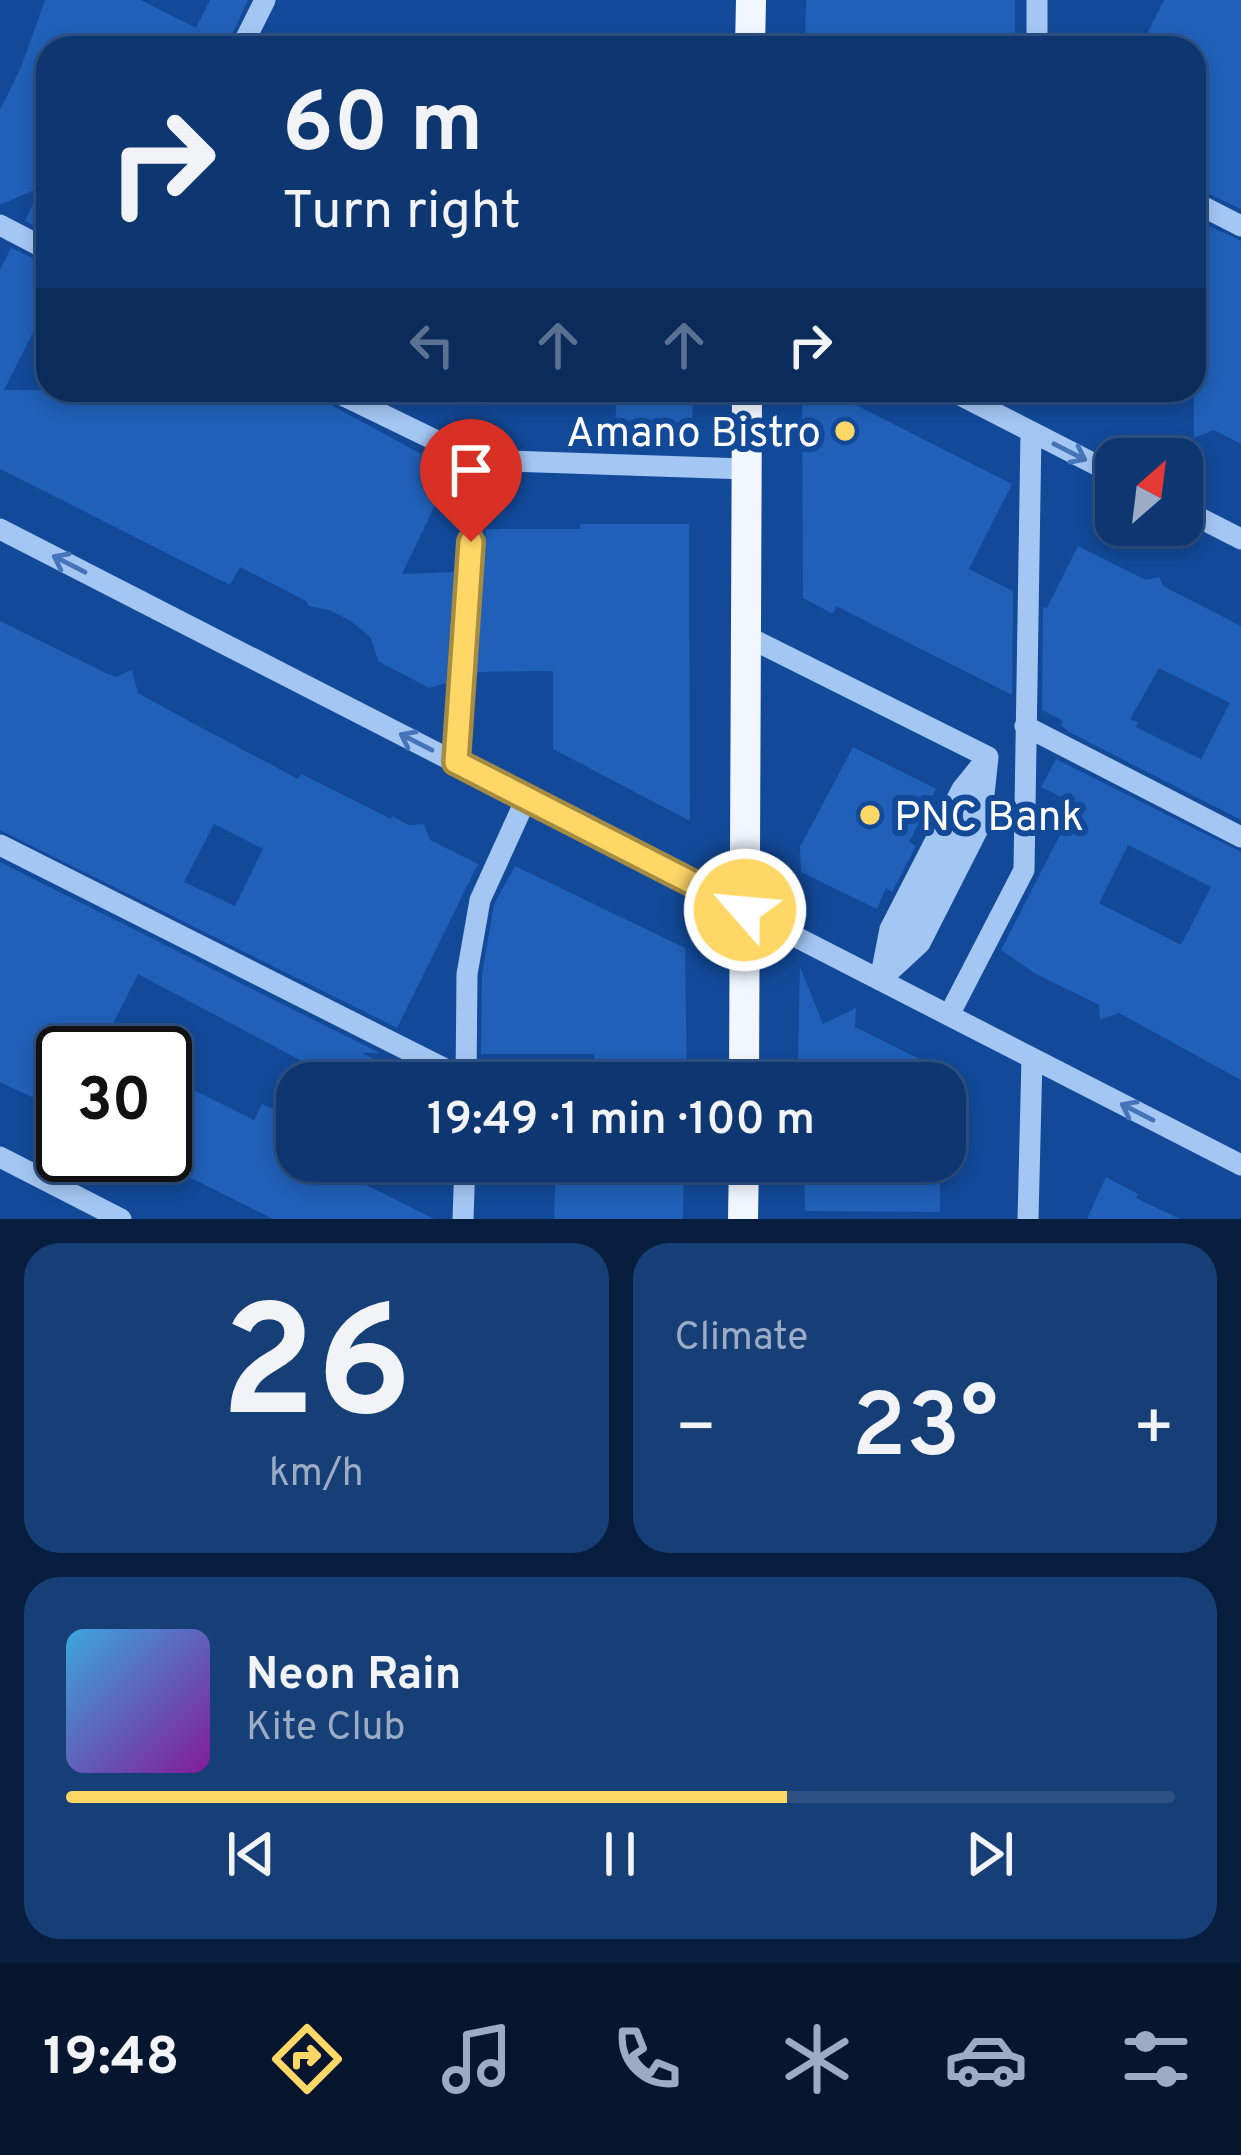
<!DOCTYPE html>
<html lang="en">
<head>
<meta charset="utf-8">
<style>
	body { margin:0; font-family:Overpass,sans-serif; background:#173f77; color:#f1f3f6; height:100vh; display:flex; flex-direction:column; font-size:45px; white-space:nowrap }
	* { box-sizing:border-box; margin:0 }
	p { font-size:39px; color:#9bacc4 }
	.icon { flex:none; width:66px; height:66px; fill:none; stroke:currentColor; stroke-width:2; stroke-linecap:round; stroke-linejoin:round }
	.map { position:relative; height:1219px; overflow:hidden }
	.drawer { display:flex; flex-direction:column; gap:24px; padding:24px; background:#081e3f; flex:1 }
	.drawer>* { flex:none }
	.hud { position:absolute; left:36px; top:36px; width:1170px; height:366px; border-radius:36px; box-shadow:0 6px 18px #0003,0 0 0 3px #2e5184; background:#0e3772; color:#f1f3f6; overflow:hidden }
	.needle { width:78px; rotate:28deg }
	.fabs { position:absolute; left:1095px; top:438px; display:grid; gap:24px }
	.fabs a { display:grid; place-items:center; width:108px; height:108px; border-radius:24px; background:#0e3772; box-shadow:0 6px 18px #0003,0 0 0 3px #2e5184; font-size:60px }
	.speed { position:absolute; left:36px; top:1026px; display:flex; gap:24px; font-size:60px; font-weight:700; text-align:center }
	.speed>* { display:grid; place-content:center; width:156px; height:156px; border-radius:50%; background:#0e3772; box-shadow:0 6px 18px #0003,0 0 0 3px #2e5184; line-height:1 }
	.speed .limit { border:6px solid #111; border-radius:18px; background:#fff; color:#111 }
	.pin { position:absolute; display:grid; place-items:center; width:102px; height:102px; color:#fff; margin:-123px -51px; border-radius:50% 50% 50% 0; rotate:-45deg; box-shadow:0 0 12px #0007 }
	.pin .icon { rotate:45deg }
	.me { position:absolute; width:132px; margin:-66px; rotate:297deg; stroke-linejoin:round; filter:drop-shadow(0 0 9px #0008) }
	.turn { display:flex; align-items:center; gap:42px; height:252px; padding:0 48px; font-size:54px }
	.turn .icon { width:156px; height:156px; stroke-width:2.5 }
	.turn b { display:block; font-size:84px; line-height:102px }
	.lanes { display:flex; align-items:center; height:114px; padding:0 48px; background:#0003; justify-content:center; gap:60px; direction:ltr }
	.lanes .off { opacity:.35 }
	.big { font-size:90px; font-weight:600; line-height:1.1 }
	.drawer .widget { flex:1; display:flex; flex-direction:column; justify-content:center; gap:18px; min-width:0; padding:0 42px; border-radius:36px; background:#173f77 }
	.drawer .dial { align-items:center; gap:0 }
	.dial b { font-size:156px; line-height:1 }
	.song { display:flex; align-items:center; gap:36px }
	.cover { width:144px; height:144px; border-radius:18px; background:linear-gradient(135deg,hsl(200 70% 55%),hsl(290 70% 35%)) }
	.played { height:12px; border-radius:6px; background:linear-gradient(90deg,#ffd767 65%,#2e5184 65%) }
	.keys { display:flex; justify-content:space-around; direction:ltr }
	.heat { display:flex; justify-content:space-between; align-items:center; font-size:66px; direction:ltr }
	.drawer .tiles { flex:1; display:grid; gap:24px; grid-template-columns:1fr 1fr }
	.widget:last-child { grid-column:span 2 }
	.trip { position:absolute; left:276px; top:1062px; width:690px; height:120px; border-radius:36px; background:#0e3772; box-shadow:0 6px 18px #0003,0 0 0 3px #2e5184; font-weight:600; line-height:120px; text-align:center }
	.tab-bar { display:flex; height:192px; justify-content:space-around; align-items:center; background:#06162e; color:#9bacc4 }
	.tab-bar .icon { width:84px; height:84px }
	.tab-bar .on { color:#ffd767 }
	.tab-bar b { font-size:54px; color:#f1f3f6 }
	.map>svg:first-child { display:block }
</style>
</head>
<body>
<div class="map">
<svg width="1241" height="1219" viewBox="0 0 1241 1219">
	<rect width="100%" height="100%" fill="#124998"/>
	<path fill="#2060b8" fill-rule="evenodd" d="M45,0H141L196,28L210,0H248L226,48H48V233L25,221L41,187L0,205V110L21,67Z
		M806,0H1015V48H912L911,43L805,46Z
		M1164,0H1241V209L1194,187V48H1140Z
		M1194,219L1241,241V444L1214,430L1194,438Z
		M11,248L48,265V303L4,390H304L421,454L423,451L454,466L402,574L454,572L446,683L429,688L378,661L371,638L351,621L329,610L309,606L306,601L240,567L230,585L0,469V270Z
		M617,390H693L692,430L615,431Z
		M802,390H826L1012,484L969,569L1013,591L1012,695L836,606L833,614L803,598Z
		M580,524H689L690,821L553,749V671L477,672L486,529H580Z
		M1078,546L1146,580L1159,577L1163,586L1241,626V820L1069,732L1061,725L1063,721L1042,710L1043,607L1047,608ZM1159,668L1230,703L1201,759L1136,727L1138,722L1130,719Z
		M0,621L108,674L116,677L132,670L138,693L174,713L298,779L301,774L391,819L392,816L409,825L424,824L430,840L478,864L397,1028L0,830ZM214,824L263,849L235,906L184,882Z
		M853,747L936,789L909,842L916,846L892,892L886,888L877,909L801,872L800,847Z
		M1056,759L1241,852V1080L1119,1013L1100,1020L1099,1005L1036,974L1001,950L1076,804L1041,787ZM1128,845L1211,887L1181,945L1099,903Z
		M0,862L380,1053H362L421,1083H324L328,1075L138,974L111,1028L160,1053H63V1112L0,1082Z
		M515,866L685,948L687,1083H594V1054H481L482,975L494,904Z
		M800,967L823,1024L856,1008L855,1027L921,1060L920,1083H780L798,1059Z
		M165,1076L254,1120L262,1104L295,1120L287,1136L297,1142V1161H319L434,1219H273L165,1165Z
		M556,1161H684L683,1219H554Z
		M804,1161H940V1212L805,1211Z
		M1106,1177L1138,1194L1136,1198L1180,1219H1087Z"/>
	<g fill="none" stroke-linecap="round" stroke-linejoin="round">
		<path stroke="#a4c6f3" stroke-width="21" d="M241,48L265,0
			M1037,48V0
			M1194,202L1241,226
			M0,225L48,250
			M332,390L476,460L746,469
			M950,390L1116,475
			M1182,509L1241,539
			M0,529L1241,1165
			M746,636L988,757
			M1025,726L1241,837
			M456,762L476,460
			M0,845L467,1080
			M890,962L966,816L977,785
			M880,980L920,943L981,823L988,757
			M880,980L890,929L962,789L988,757
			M949,1015L1024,870L1031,432
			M466,1083L467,974L480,900L526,799
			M0,1157L121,1219
			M463,1219L465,1161
			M1028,1219L1032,1058"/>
		<path stroke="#f1f6ff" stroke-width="30" d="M750,48L751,0
			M744,1083L747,390
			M743,1219L744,1161"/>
	</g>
	<defs><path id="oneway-shaft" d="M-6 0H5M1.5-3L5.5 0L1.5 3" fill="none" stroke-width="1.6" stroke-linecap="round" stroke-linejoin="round" transform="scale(3)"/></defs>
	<g stroke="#4575b8">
		<use href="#oneway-shaft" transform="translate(1070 452) rotate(27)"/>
		<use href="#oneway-shaft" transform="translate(69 564) rotate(-153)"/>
		<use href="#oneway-shaft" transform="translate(416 742) rotate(-153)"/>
		<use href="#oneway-shaft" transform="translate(1137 1112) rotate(-153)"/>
	</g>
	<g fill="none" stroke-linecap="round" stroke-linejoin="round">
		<g stroke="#a68c43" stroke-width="30">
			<path id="route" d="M471,542L456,762L745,910"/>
		</g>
		<use href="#route" stroke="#ffd767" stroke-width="21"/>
	</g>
	<g fill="#ffd767" stroke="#124998" stroke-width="4.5">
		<circle cx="845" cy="431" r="12"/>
		<circle cx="870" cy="815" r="12"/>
	</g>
	<g text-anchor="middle" stroke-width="12" stroke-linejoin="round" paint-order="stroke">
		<g font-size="42" fill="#fff" stroke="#124998" text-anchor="end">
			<text x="821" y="446">Amano Bistro</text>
			<text x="894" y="830" text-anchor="start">PNC Bank</text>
		</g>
	</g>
</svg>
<div class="fabs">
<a><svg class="needle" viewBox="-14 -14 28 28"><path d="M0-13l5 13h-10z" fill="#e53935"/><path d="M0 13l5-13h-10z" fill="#9bacc4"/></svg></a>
</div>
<div class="speed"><div class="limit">30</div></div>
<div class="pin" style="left:471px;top:542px;background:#d93025"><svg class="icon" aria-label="arrive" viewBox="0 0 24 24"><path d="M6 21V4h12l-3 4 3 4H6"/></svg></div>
<svg class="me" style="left:745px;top:910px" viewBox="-20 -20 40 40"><circle r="17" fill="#ffd767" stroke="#fff" stroke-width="3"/><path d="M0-11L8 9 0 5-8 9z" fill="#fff"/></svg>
<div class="trip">19:49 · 1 min · 100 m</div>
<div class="hud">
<div class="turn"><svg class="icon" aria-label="right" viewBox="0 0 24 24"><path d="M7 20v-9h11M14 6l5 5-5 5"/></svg><div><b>60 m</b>Turn right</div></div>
<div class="lanes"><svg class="icon off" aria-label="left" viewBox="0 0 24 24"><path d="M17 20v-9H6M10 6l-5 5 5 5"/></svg><svg class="icon off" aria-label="ahead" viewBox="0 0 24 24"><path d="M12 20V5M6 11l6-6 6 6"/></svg><svg class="icon off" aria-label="ahead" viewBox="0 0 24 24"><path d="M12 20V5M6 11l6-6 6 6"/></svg><svg class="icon" aria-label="right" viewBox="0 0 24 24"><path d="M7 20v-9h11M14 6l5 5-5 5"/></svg></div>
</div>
</div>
<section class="drawer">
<div class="tiles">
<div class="widget dial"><b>26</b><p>km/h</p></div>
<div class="widget"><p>Climate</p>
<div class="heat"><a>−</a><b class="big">23°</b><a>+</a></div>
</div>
<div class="widget">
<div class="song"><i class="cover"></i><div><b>Neon Rain</b><p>Kite Club</p></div></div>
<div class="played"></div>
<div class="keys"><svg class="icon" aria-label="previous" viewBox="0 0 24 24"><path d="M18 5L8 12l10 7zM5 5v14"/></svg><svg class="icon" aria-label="pause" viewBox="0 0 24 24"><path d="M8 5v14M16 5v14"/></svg><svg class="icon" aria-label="next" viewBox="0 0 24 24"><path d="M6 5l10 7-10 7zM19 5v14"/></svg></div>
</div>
</div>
</section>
<nav class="tab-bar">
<b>19:48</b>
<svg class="icon on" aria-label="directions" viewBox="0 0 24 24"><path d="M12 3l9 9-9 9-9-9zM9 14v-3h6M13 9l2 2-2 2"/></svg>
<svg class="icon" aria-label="music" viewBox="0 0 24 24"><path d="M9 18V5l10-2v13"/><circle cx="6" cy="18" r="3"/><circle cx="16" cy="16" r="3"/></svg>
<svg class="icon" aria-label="phone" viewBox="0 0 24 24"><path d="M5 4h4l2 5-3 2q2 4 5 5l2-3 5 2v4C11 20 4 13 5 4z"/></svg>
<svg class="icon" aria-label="climate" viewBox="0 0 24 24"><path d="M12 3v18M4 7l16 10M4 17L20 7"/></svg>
<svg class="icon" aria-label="car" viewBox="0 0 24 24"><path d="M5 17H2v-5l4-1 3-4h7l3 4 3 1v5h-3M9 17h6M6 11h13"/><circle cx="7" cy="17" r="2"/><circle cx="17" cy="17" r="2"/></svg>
<svg class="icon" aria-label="filters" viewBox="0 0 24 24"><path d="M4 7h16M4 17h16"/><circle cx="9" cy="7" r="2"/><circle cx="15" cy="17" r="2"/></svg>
</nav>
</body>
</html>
